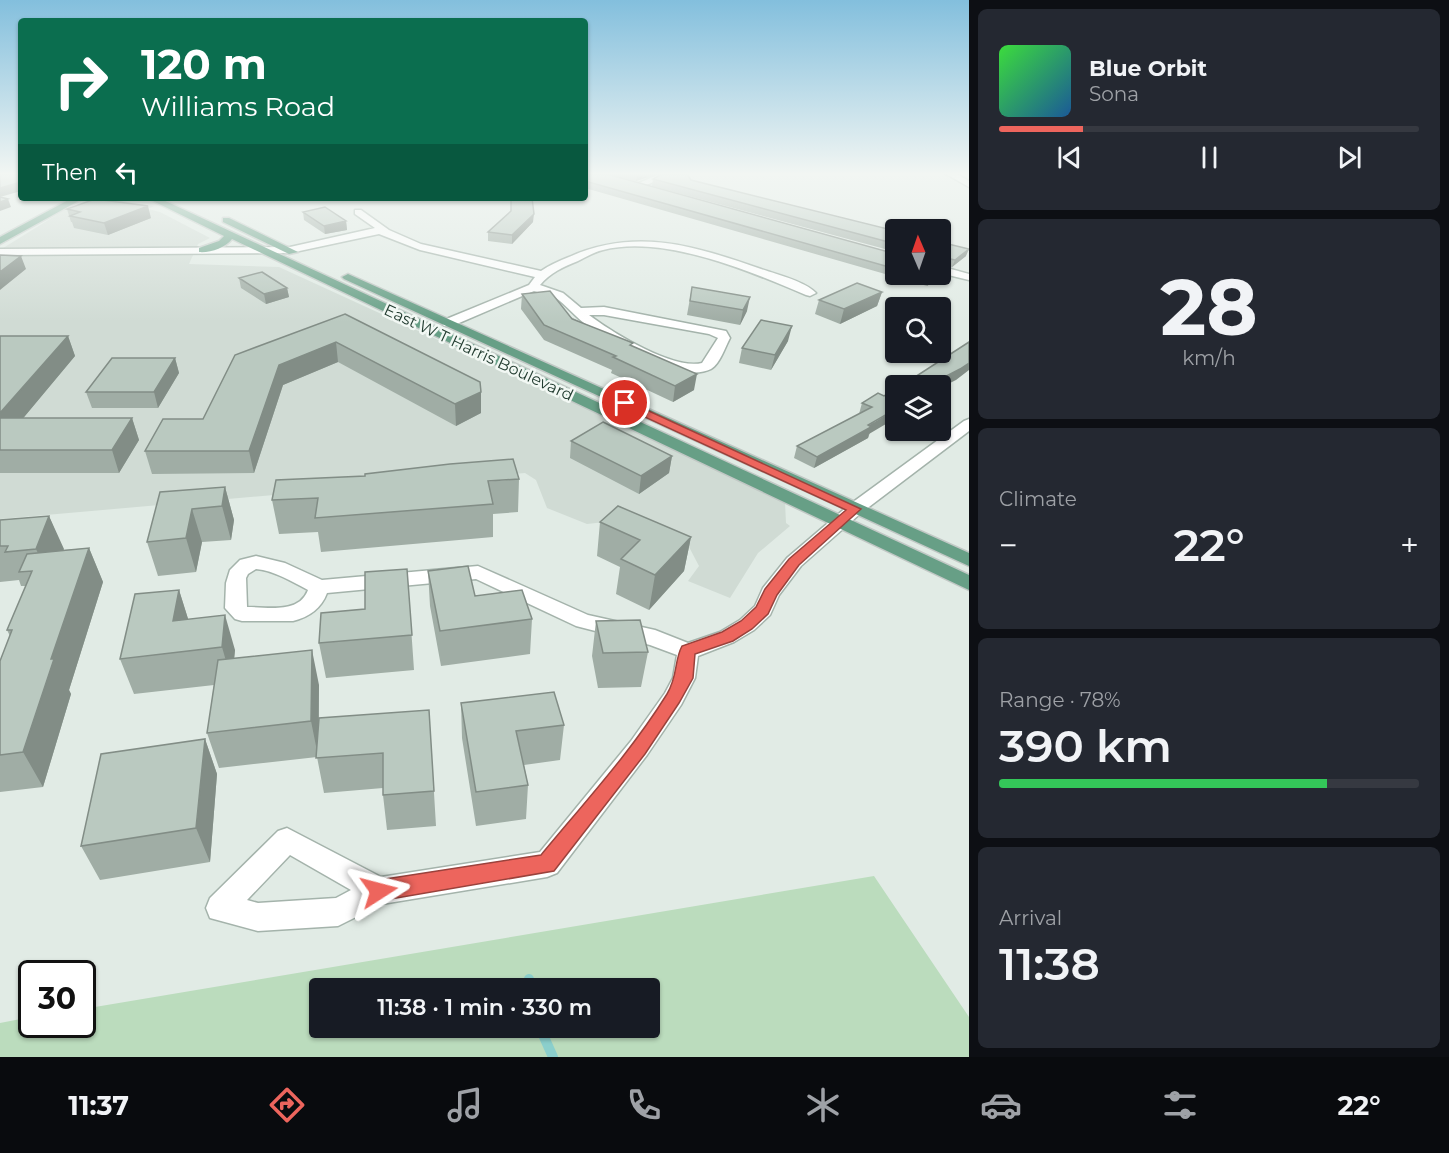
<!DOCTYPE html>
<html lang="en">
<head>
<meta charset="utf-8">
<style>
	body { margin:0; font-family:Montserrat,sans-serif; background:#242831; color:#f1f3f6; height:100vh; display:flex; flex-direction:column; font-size:22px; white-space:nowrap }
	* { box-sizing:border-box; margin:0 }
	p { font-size:20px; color:#9ea1a6 }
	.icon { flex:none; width:33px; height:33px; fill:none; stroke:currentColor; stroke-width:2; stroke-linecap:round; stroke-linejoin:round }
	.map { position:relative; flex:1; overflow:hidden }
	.drawer { display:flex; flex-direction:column; gap:9px; padding:9px; background:#0d0f14; width:480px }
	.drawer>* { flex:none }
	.banner { position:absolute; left:18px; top:18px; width:570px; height:183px; border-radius:6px; box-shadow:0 2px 4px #0004; background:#0b6e4f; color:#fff; overflow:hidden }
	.needle { width:39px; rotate:358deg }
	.buttons { position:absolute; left:885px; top:219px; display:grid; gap:12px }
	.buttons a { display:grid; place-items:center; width:66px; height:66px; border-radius:6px; background:#171b24; box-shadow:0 2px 4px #0004; font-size:30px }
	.speed { position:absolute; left:18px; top:960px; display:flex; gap:12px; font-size:30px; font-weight:700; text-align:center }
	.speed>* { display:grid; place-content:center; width:78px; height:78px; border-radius:50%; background:#171b24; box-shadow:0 2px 4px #0004; line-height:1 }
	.speed .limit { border:3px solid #111; border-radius:9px; background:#fff; color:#111 }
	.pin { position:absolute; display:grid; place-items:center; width:51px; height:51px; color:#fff; margin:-26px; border:3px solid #fff; border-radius:50%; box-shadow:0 2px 6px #0007 }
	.me { position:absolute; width:66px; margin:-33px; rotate:81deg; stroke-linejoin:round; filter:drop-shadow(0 0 4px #0008) }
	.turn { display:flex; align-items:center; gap:21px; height:126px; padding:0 24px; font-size:27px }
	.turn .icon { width:78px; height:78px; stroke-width:2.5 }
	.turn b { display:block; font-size:42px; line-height:51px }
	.then { display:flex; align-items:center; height:57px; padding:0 24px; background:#0003; gap:12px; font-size:22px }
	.big { font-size:45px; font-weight:600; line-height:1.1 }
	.drawer .widget { flex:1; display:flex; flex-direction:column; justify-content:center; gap:9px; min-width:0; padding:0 21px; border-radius:9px; background:#242831 }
	.drawer .dial { align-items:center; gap:0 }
	.dial b { font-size:78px; line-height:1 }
	.song { display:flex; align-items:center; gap:18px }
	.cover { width:72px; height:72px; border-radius:9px; background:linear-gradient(135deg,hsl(120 70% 55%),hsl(210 70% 35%)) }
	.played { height:6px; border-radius:3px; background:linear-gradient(90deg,#ed655d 20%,#363941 20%) }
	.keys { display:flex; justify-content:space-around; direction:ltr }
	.heat { display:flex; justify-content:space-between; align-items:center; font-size:33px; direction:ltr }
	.charge { height:9px; border-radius:4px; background:linear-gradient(90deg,#34c759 78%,#363941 0) }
	.trip { position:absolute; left:309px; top:978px; width:351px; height:60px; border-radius:6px; background:#171b24; box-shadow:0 2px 4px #0004; font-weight:600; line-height:60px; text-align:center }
	.tabs { display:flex; height:96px; justify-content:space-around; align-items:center; background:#090b0e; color:#9ea1a6 }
	.tabs .icon { width:42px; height:42px }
	.tabs .on { color:#ed655d }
	.tabs b { font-size:27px; color:#f1f3f6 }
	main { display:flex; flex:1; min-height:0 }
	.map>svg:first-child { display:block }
</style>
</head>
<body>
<main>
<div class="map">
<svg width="969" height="1057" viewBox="0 0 969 1057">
	<rect width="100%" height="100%" fill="#e1ebe5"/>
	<path fill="#d0dbd4" d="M109,199L154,206L148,209L160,212L210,238L198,244L189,264L279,267L617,422L785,502L786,523L790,526L758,553L730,598L688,581L699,566L689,547L623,520L587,524L547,508L536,480L525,473L0,519V250L66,209Z"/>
	<path fill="#bbdcbd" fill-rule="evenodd" d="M874,876L969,1017V1057H0V1023L31,1017L32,1024H82L83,1009ZM320,988H650V1028H320Z"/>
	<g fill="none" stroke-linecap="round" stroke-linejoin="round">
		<path stroke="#8bcfcc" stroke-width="10" d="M529,979L532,988
			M540,1028L553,1057"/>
		<g stroke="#a4b3ab" stroke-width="3">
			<path id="minor" d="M660,174H673L639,188L632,186Z
				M946,174H957L969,181V187Z
				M355,210H361L389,230L421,244L541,271C550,265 559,261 569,257C637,227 695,246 761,269C778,275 804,281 816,293L810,296L806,295C752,272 663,234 603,250C594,252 586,257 578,261C563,267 550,273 540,285L563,293L581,308L604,307L726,331L730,338C725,347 720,364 711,369C680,385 609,341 584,323C574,315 566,305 556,298C550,294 540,293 534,291L452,326H444L442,323L444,320L529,285L535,277L420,250L379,234L290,253L0,255V249L290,247L375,228L355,214ZM589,315H604L709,334L718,338L702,363C673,370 613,333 589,315Z
				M940,266L969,274V280L940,273Z
				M969,419V431L861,513L801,566L779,595L770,615L754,630L734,642L698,656L695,678L681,705L647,755L557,873L547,877L382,904L338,926L258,931L210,918L206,908L210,898L278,831L287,828L381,877L540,852L631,741L665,693L673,678L677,655L650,645L576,626L476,579L327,593C321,609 309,617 293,621H242L235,619L225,608L226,583L230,570L240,560L256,556L285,563L322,580L478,566L588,615L655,630L688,643L720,632L740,620L755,606L763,588L787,558L849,505L964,421ZM256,569C275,571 291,581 308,590C299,614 268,607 247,607L246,578L248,574ZM290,855L351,890L336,898L258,903L247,900Z"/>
		</g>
		<g stroke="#c1c8c5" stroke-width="3">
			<path id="major" d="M72,198H84L0,244V237Z
				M147,198H159L969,575V590L232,239C225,248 210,253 199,252V248L219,241L224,236Z
				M223,218H229L298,252L289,254L223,222Z
				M348,274L969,553V566L344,279L342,277Z"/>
		</g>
		<use href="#minor" fill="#fff" fill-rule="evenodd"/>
		<use href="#major" fill="#679f86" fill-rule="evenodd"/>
	</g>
	<path fill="#a0ada5" d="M585,174H655V175L636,181L610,175L896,254V274H940L941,276L927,286L585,188Z
		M653,179L691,180L896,231V252L652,186Z
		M67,209L151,218L108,235L74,228L72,222H71Z
		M303,212L346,221L347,230L325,234L304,220Z
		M533,222L512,244L488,241V232Z
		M940,242L966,256L952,267L940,265Z
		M239,278L287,288L289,297L266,304L241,288Z
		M692,287L747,311L740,325L687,315Z
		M882,292L877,306L840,324L815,314L819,300Z
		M522,294L632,346L694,390L673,402L611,373L612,370L544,340L521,309Z
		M345,314L481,413L456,426L338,362L283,385L254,473L152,474L145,451L203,419Z
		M0,336H68L75,356L23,418H132L139,440L119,473H0Z
		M788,341L771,370L739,363L742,348Z
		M175,358L179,373L158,408H92L86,392Z
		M884,396L868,438L814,468L794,458L797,446L859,414L862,403Z
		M571,441L672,456L669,473L639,494L570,458Z
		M519,479L518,512L493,514V537L459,540L321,552L318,532L279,534L272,500Z
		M225,487L234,520L231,540L202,542L196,572L158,576L147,542L160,492Z
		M49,516L63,550L89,548L103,582L69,690L71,694L43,787L0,792V661L10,636L7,630L26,586H21L19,580L0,582V520Z
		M600,522L691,537L684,571L649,610L616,594L620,567L597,556Z
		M407,569L414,670L326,678L319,643L365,609Z
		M428,571L475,596L532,619L530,654L441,666L430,606Z
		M179,590L188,619L235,650L234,658L319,685V727L429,710L436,826L387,830L383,795V788L324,793L317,757L219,768L207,733L214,685L134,694L120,659Z
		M596,621L648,652L641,687L598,688L592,656Z
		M461,703L564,725L560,760L524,765L528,785L526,819L476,826L462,738Z
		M205,739L217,774L210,862L100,880L81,846Z"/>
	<path fill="#828d86" d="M655,174V175L636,181L637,175Z
		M21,182V191L0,197V188Z
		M8,199L11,207L0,211V202Z
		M148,206L151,218L108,235L104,223Z
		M534,214L533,222L512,244V235Z
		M346,221L347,230L325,234L324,226Z
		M969,249L966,256L952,267L955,260Z
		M21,256L26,269L0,290V272Z
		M944,268L941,276L927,286L930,279L935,274H940V271Z
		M287,288L289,297L266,304L264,294Z
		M882,292L877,306L840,324L844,309Z
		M750,297L747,311L740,325L743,310Z
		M792,326L788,341L771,370L775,355Z
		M68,336L75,356L5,440L0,428V413Z
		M336,342L338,362L283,385L254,473L249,451L279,365Z
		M175,358L179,373L158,408L154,392Z
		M969,363V370L956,380L940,388V386H930L931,384Z
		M697,374L694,390L673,402L675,386Z
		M481,392V413L456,426L455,404Z
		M896,409V418L869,434L868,438L814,468L817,457Z
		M132,418L139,440L119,473L112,450Z
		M672,456L669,473L639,494L641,476Z
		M225,487L234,520L231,540L222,506Z
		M192,509L202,542L196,572L186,538Z
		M49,516L64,549L52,583L36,549Z
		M691,537L684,571L649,610L655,575Z
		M89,548L103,582L69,690L71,694L43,787L23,752L51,659Z
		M179,590L190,625L173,621Z
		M225,615L235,650L232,682L222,647Z
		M312,650L319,685L318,756L311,721Z
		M205,739L217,774L210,862L196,828Z"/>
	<path fill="#bac9c0" stroke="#828d86" stroke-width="1.5" d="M0,174H21V182L0,188Z
		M585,174H607L896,254V269L585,181Z
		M662,174H687L691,180L896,231V244L653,179Z
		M0,197L8,199L0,202Z
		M511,198H532L534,214L512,235L488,232L511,211Z
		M95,199L148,206L104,223L70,216L80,212L67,209Z
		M325,207L346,221L324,226L303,212Z
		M940,242L969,249L955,260L941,257L940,265Z
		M0,255L21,256L0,272Z
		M262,272L287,288L264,294L239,278Z
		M916,274H935L930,279Z
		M857,283L882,292L844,309L819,300Z
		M692,287L750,297L743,310L690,301Z
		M550,291L572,319L633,343L630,345L697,374L675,386L613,357L616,356L544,325L522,294Z
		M345,314L480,382L481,392L455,404L336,342L279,365L249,451H145L163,419H203L235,355Z
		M761,320L792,326L775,355L742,348Z
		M0,336H68L0,413Z
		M969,342V363L960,369L931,384L935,386H901Z
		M112,358H175L154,392H86Z
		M896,389V409L868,425L871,427L817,457L797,446L872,407L862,403L878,393L884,396Z
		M0,418H132L112,450H0Z
		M603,422L672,456L641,476L571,441Z
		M513,459L519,479L488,481L493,504L315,518L318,498L272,500L276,480L365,476V474L450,464Z
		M225,487L222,506L192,509L186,538L147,542L160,492Z
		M618,506L691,537L655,575L621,559L640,540L600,522Z
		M49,516L36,549L5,552L8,546H0V520Z
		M89,548L51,659H54L23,752L0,755V661L12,630H7L32,571L19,572L27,554Z
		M468,566L475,596L522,590L532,619L440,631L428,571Z
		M407,569L412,635L319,643L321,613L365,609V572Z
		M179,590L173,621L225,615L222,647L120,659L135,594Z
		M640,620L648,652L603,653L596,621Z
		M312,650L311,721L207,733L218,660Z
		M554,692L564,725L516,731L528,785L476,792L461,703Z
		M429,710L434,791L383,795V753L316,758L319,718Z
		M205,739L196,828L81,846L101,754Z"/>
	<linearGradient id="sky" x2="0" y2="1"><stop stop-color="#83bfdd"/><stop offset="0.54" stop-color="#f2f6f3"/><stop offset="1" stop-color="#f2f6f3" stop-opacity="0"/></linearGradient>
	<rect width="969" height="322" fill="url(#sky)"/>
	<path fill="#ed655d" stroke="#9a423c" stroke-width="1.5" d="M625,400L861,509L799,565L777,595L768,614L752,629L733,641L695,654L693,678L679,703L645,754L554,871L379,901L372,898L369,891L372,883L379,880L541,855C584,803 631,752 667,694C678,676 674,661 682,646L722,632L741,621L756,607L765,589L789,559L846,510L621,406L619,403Z"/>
	<g text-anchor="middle" stroke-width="5" stroke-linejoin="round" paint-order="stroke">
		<g font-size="16" fill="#223c30" stroke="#f2f8f4">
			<text transform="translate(479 352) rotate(25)" y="6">East W T Harris Boulevard</text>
		</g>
	</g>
</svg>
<div class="buttons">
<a><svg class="needle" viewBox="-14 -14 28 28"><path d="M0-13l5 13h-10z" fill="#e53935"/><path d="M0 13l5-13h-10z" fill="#9ea1a6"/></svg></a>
<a><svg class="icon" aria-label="search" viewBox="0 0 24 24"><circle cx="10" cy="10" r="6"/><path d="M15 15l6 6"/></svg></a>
<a><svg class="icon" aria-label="layers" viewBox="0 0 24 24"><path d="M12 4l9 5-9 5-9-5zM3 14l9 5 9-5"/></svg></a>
</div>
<div class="speed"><div class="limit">30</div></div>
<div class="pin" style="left:625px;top:403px;background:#d93025"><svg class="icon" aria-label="arrive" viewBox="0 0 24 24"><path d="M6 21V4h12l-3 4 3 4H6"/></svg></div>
<svg class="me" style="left:379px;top:891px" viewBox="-20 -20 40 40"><path d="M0-17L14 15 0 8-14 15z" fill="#ed655d" stroke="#fff" stroke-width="4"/></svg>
<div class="trip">11:38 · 1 min · 330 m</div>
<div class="banner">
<div class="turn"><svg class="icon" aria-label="right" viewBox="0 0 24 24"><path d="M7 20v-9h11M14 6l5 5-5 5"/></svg><div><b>120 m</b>Williams Road</div></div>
<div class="then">Then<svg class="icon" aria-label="left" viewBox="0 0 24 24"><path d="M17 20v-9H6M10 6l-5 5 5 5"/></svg></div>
</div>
</div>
<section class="drawer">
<div class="widget">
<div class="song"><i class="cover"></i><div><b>Blue Orbit</b><p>Sona</p></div></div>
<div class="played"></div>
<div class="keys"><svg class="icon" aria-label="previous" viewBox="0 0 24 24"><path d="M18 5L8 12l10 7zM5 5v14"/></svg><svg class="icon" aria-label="pause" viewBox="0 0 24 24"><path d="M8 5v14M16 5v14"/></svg><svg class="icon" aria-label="next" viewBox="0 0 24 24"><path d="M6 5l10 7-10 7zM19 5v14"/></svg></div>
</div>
<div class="widget dial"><b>28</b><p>km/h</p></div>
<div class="widget"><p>Climate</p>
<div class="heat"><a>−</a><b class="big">22°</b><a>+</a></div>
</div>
<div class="widget"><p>Range · 78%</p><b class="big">390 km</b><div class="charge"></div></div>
<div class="widget"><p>Arrival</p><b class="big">11:38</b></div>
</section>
</main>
<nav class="tabs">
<b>11:37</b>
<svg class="icon on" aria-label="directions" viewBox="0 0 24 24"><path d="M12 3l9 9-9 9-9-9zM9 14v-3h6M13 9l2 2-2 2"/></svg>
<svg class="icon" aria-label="music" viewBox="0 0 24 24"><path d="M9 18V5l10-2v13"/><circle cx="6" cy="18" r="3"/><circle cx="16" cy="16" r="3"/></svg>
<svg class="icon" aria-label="phone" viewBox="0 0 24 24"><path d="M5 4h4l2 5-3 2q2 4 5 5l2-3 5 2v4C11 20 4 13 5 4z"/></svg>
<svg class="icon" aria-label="climate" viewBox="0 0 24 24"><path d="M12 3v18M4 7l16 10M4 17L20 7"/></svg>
<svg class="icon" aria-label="car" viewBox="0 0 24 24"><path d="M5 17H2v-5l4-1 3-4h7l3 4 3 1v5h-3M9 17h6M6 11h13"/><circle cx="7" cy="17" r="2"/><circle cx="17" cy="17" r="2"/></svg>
<svg class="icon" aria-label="filters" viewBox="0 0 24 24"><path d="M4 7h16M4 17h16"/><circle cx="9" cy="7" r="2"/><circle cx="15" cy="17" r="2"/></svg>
<b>22°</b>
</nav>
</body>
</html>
